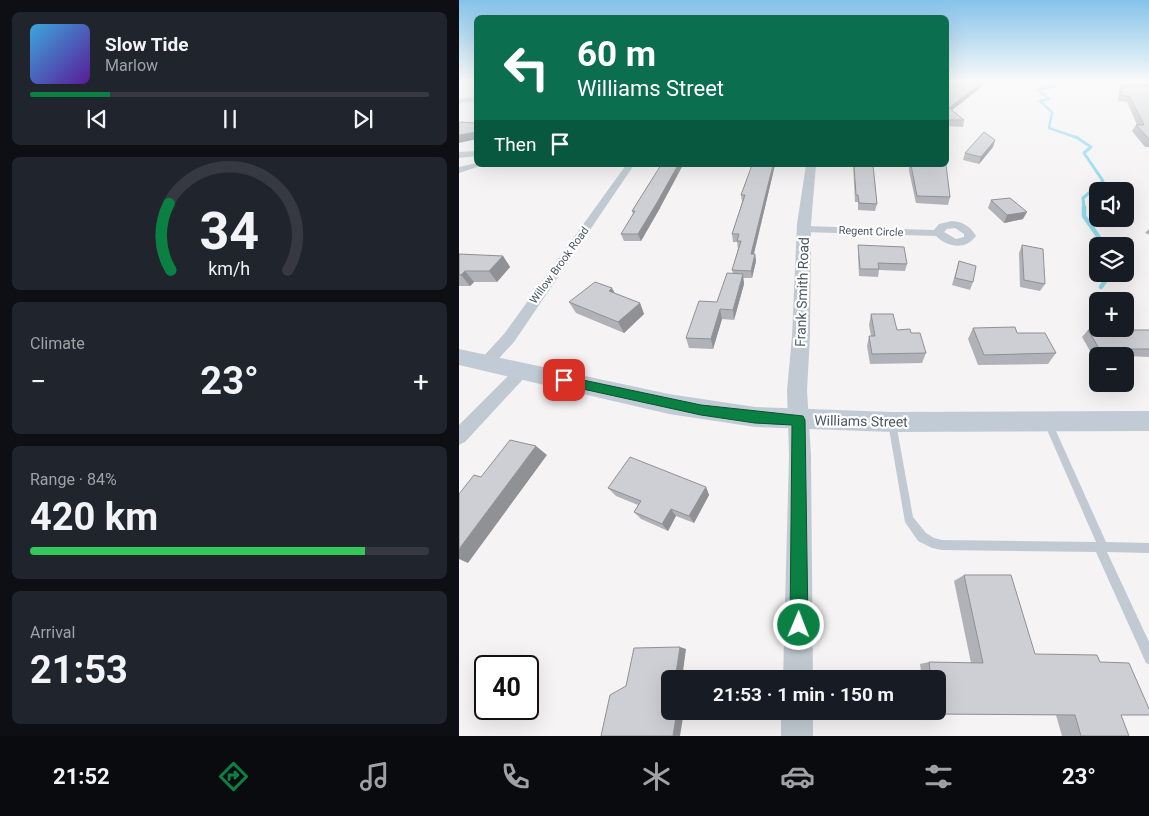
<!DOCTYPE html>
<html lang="en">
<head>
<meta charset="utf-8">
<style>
	body { margin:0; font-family:Roboto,sans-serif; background:#20242c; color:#f1f3f6; height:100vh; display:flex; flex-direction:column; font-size:19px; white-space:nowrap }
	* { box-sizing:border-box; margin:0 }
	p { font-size:16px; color:#9ea1a6 }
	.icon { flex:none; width:28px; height:28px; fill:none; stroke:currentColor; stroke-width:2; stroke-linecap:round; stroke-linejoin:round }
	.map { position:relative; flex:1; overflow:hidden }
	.drawer { display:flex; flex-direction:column; gap:12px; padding:12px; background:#0d0f14; width:459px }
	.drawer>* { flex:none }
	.banner { position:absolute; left:15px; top:15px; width:475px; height:152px; border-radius:8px; box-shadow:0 5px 20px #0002; background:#0b6e4f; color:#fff; overflow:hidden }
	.fabs { position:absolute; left:630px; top:182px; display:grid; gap:10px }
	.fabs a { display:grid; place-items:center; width:45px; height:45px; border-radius:8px; background:#171b24; box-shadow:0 5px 20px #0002; font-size:25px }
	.speed { position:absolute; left:15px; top:655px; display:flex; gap:10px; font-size:25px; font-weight:700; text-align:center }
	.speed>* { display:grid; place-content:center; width:65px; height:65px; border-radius:50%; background:#171b24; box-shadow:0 5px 20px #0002; line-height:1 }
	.speed .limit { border:2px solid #111; border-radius:8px; background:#fff; color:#111 }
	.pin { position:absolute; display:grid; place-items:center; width:42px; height:42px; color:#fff; margin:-21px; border-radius:10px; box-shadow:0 2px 8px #0006 }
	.me { position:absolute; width:55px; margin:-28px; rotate:1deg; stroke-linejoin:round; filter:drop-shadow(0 0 4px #0008) }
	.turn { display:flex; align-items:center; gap:18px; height:105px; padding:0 20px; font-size:22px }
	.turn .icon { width:65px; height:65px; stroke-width:2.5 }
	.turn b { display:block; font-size:35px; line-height:42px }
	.then { display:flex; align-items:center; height:48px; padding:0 20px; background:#0003; gap:10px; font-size:19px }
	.big { font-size:38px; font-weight:700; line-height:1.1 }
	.drawer .tile { flex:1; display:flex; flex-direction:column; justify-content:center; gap:8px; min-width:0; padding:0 18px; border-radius:8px; background:#20242c }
	.drawer .dial { align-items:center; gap:0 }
	.dial svg { height:130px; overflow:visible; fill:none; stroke:#363941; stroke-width:7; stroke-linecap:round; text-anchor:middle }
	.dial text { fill:#f1f3f6; stroke:none }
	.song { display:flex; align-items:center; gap:15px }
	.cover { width:60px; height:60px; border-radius:8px; background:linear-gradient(135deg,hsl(200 70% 55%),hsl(270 70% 35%)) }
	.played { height:5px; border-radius:2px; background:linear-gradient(90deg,#0b8043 20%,#363941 20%) }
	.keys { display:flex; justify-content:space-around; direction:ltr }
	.heat { display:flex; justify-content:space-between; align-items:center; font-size:28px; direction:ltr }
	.charge { height:8px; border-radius:4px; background:linear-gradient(90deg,#34c759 84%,#363941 0) }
	.trip { position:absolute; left:202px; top:670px; width:285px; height:50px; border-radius:8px; background:#171b24; box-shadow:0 5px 20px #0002; font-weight:700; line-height:50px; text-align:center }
	.menu { display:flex; height:80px; justify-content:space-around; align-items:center; background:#090b0e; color:#9ea1a6 }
	.menu .icon { width:35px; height:35px }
	.menu .current { color:#0b8043 }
	.menu b { font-size:22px; color:#f1f3f6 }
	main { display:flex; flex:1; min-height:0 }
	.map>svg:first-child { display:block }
</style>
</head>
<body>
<main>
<section class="drawer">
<div class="tile">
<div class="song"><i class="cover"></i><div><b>Slow Tide</b><p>Marlow</p></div></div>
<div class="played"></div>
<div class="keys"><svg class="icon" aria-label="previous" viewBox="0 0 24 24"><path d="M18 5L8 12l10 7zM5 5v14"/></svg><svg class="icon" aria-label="pause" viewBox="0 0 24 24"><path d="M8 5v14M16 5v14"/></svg><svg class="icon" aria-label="next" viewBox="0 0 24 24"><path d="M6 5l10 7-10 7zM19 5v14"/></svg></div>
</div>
<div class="tile dial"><svg viewBox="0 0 100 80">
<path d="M14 69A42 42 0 1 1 86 69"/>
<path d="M14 69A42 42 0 0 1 13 28" stroke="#0b8043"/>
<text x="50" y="56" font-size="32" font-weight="700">34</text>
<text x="50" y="72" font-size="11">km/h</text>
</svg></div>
<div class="tile"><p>Climate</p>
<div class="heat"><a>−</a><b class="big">23°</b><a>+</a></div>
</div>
<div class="tile"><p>Range · 84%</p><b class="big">420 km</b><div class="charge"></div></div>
<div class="tile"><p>Arrival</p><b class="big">21:53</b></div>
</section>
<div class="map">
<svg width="691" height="736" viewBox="0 0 691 736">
	<rect width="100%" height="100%" fill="#f5f3f3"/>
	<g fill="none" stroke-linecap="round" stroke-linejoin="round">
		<path stroke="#90daee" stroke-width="2.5" d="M591,82L598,86L579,90L590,99L581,101L593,112L590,128L619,138"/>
		<path stroke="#90daee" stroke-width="3" d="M617,137L632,147L625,153L644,181L624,198L625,209"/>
		<path stroke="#90daee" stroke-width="4.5" d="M625,207V216L646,246
			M642,287L651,274"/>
		<path fill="#c1cad2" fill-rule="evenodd" d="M433,419L436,420L437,423L454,517L467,533L475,538L483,540L637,542L585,423L586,420L589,419L592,420L647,542L691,543V553L648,552L691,644V665L687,663L637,552L483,550L473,548L459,541L446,522L429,423L430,420Z"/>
		<path fill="#c1cad2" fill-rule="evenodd" d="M18,97V101L0,103V99Z
			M18,151V156L0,158V152Z
			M18,163V165H24L0,173V167Z
			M167,165H175L55,342L32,367L27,369L22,367L20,363L22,359L45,334Z
			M493,221C504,222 511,226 517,236C507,250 489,248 477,236L345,232L340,229L345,226L475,230L480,224ZM496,228L505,234V237L497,239L485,232L488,229Z
			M63,365L68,367L71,371L68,375L6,442L0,445V425L58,367Z"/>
		<path fill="#c1cad2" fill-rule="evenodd" d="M347,165H357L352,224L351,336L348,390L352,456L354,679H324L330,456L328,390L333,336L338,224Z
			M322,711H354V736H322Z"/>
		<path fill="#c1cbd6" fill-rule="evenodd" d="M0,349L210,394L296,407L433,412L691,411V431L433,432L296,427L210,414L0,365Z"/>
	</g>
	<path fill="#b0b2b7" d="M488,82H525L524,86L493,110L505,120L504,127L488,126Z
		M678,82H691V147H686L673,131L677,125H678L668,102L659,101L660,91L663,85L688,86Z
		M536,140L534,147L520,164L504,160L506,153Z
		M293,165H316L295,254H296L297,261L293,278H284L285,284L275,320L263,319L254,349L230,348L227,338L258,302L274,274L273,270L279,249L278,242H274L273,234L283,202L282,195Z
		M394,165H414L418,204L416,211L399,210V202H396Z
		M450,165H487L491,197L489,205L457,203L450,171Z
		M532,200L564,219L545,223L529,208Z
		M201,208L182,241H165L162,234L174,214L173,211Z
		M691,228V235L686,233Z
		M399,245L448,264L446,271L420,270L419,277L400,276L399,253Z
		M563,245L586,284L581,291L561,287L560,253Z
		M0,254L44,256L51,267L38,282H15L11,286H0Z
		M500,261L514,282L511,290L493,285Z
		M156,293L181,303L185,314L165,333L117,313L110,302Z
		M412,314L438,330L452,333L467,353L463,363L411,364L408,346L410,336H412L410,325Z
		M514,328L558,333L597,353L589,364L519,365L509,339Z
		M629,330H691V357L667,356L666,357V356H639V363H638L623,337Z
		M247,487L250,495L235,523L217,516L209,531L182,519L175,512L179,505L157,496L149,488Z
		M505,575L576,654L662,715L670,736H603L597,715L477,714L468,712V711H479V679H463L461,664L470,662L512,663L495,581Z"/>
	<path fill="#909195" d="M523,82H525L524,86L488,114L490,108Z
		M18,132V139L0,143V135Z
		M536,140L534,147L520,164L522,157Z
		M219,165H224L201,208L182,241L179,234Z
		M314,165H316L293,261L292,254Z
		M568,212L564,219L545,223L548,215Z
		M296,254L297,261L293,278L292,271Z
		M44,256L51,267L38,282L30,271Z
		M6,271L15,282L11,286L2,275Z
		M284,274L285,284L275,320L274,310Z
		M153,288L159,299L150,291Z
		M181,303L185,314L165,333L159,322Z
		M261,309L263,319L254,349L252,339Z
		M77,446L88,455L9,563L0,559V549Z
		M247,487L250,495L235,523L230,516Z
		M212,509L217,516L209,531L203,524Z
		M221,647L227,649L223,679H216Z
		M218,711H225L221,736H214Z"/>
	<path fill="#cdcfd5" stroke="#909195" d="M488,82H523L490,108L505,120H488Z
		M663,85L691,86V140L677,125H685L671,97L662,95Z
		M0,122L18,123V132L0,135Z
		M525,132L536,140L522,157L506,153Z
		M202,165H219L199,201L179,234H162L176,211H173Z
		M293,165H314L292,254H296L292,271L273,270L282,241H278L280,234H273L286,195H282Z
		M395,165H414L418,204L400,203L399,195H397Z
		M452,165H487L491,197L458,196Z
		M551,198L568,212L548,215L532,200Z
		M399,245L445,247L448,264L419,263L420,269H401Z
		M563,245L584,249L586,284L565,280Z
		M0,254L44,256L30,271H6L2,275H0Z
		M500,261L517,266L514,282L496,278Z
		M268,273L284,274L274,310L261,309L252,339L227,338L240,301L258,302Z
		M136,282L153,288L150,291L181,303L159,322L110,302Z
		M412,314H434L438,330L451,329L452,333H461L467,353L413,354L410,336H416Z
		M556,327L558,333H586L597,353L525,355L514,328Z
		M629,330H691V349H663L668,356L644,355Z
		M51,440L77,446L0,549V494L15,475L22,477Z
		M171,457L247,487L230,516L212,509L203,524L175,512L182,501L149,488Z
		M505,575H552L576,654L638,655L641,662L670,663L691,711V715H662L670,736H622L616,715L477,714V711H479V679H472L470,662L524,663Z
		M221,647L216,679H211V711H218L214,736H142L151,695L167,686L175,648Z"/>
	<linearGradient id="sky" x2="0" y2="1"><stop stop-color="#85c3ea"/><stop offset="0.44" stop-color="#fafafa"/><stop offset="1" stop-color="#fafafa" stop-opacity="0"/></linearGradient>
	<rect width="691" height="185" fill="url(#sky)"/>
	<path fill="#0b8043" stroke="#07532c" d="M105,376L242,405L344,416L346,420L349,625L346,631L340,634L334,631L331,625L333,425L296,423L242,415L101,384L99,380L101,377Z"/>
	<g text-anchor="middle" stroke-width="4.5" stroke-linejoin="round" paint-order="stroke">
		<g font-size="11" fill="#4a5661" stroke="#fff">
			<text transform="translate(412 231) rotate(2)" y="4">Regent Circle</text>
			<text transform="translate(100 265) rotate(-54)" y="4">Willow Brook Road</text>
		</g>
		<g font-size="14" fill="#4a5661" stroke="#fff">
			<text transform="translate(343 292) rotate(-88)" y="5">Frank Smith Road</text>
			<text transform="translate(402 421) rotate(1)" y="5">Williams Street</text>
		</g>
	</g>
</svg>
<div class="fabs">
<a><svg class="icon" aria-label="sound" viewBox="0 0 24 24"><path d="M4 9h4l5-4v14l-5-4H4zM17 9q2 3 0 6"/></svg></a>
<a><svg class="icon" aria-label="layers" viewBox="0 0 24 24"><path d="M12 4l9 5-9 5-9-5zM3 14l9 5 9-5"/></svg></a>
<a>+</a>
<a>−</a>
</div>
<div class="speed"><div class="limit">40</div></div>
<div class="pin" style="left:105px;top:380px;background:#d93025"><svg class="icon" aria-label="arrive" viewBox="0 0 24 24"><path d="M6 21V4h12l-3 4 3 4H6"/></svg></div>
<svg class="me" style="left:340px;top:625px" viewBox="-20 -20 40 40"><circle r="17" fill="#0b8043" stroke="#fff" stroke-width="3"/><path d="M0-11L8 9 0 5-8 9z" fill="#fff"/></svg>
<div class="trip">21:53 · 1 min · 150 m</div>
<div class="banner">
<div class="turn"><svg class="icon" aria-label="left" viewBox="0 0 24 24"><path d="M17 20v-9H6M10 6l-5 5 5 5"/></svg><div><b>60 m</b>Williams Street</div></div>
<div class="then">Then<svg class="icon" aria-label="arrive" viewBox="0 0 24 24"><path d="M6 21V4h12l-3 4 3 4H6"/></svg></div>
</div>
</div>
</main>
<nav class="menu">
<b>21:52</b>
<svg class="icon current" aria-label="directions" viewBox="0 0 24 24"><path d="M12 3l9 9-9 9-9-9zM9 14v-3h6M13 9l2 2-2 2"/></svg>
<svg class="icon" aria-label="music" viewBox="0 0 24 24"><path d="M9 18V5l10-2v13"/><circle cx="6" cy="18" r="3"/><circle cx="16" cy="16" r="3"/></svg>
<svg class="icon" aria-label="phone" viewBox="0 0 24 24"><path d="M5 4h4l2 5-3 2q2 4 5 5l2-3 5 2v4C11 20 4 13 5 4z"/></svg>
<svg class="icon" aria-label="climate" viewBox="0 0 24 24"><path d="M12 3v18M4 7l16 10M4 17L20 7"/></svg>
<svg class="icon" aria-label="car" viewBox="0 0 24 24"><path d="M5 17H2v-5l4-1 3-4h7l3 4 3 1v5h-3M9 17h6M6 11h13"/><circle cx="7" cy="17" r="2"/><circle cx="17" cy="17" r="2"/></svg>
<svg class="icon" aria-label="filters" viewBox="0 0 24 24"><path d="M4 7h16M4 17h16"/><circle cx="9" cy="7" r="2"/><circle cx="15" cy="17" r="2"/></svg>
<b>23°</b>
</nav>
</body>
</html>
